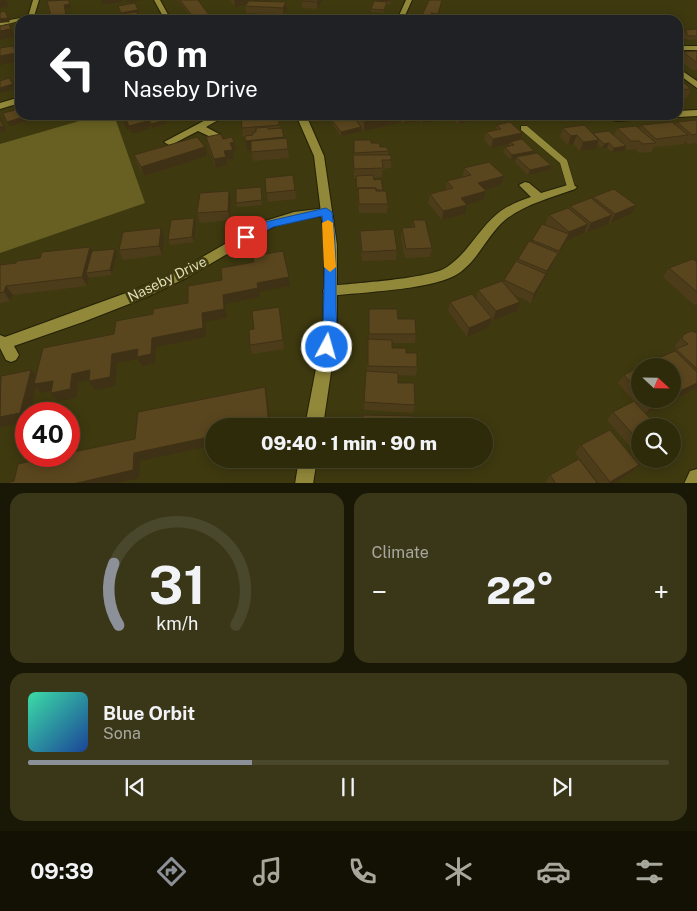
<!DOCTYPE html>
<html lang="en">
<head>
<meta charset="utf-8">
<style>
	body { margin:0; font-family:"Public Sans",sans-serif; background:#3a3719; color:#f1f3f6; height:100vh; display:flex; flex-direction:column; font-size:19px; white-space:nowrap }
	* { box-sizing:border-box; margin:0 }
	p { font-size:16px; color:#a7a79d }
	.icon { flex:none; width:28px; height:28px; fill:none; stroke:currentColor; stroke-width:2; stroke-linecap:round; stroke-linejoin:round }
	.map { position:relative; height:483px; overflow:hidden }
	.panel { display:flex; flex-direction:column; gap:10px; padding:10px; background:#191806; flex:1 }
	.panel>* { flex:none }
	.guide { position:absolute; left:15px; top:15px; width:668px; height:105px; border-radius:15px; box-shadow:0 2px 12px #0003,0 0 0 1px #49472c; background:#202124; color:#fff; overflow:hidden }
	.needle { width:32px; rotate:112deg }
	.tools { position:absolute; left:631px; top:358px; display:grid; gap:10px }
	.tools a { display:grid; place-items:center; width:50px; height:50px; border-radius:50%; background:#2e2b0b; box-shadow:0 2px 12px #0003,0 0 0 1px #49472c; font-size:25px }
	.speed { position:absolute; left:15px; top:402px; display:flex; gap:10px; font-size:25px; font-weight:700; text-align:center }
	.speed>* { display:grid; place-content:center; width:65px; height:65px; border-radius:50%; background:#2e2b0b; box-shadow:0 2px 12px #0003,0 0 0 1px #49472c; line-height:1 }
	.speed .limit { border:8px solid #d22; background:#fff; color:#111 }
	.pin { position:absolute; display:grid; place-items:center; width:42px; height:42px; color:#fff; margin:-21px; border-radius:10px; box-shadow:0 2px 8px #0006 }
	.me { position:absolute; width:55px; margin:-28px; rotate:6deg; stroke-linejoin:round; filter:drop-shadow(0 0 4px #0008) }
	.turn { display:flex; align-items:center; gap:18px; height:105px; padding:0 25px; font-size:22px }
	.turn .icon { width:65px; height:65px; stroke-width:2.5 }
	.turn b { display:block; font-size:35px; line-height:42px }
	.big { font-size:38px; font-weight:800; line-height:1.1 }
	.panel .tile { flex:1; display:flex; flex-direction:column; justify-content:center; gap:8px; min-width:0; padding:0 18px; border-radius:15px; background:#3a3719 }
	.panel .dial { align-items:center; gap:0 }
	.dial svg { height:130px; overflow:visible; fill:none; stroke:#49472c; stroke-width:7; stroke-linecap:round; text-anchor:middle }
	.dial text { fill:#f1f3f6; stroke:none }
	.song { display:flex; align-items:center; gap:15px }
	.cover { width:60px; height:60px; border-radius:8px; background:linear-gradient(135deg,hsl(160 70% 55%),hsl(220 70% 35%)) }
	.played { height:5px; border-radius:2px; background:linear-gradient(90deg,#8c9099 35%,#49472c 35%) }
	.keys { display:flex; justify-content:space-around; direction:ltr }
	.heat { display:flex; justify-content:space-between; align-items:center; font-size:28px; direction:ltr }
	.panel .tiles { flex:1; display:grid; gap:10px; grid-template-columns:1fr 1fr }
	.tile:last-child { grid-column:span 2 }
	.trip { position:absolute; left:205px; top:418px; width:288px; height:50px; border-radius:25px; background:#2e2b0b; box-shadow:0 2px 12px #0003,0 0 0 1px #49472c; font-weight:800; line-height:50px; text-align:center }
	.tab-bar { display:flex; height:80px; justify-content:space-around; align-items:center; background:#121104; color:#a7a79d }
	.tab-bar .icon { width:35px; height:35px }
	.tab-bar .selected { color:#8c9099 }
	.tab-bar b { font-size:22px; color:#f1f3f6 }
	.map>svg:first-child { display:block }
</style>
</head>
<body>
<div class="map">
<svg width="697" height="484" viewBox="0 0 697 484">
	<rect width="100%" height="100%" fill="#3e390f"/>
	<path fill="#686022" d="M100,115H114L145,203L0,253V144Z"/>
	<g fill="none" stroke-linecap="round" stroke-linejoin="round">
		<g stroke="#232007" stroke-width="1">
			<path id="service" d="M20,18L23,20L0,26V22Z
				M521,126H527L567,160L575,187L574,189L571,190L567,187L560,163L521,130Z"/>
		</g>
		<g stroke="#232007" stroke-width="2">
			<path id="minor" d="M33,0H39L33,20H27Z
				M406,0H412L403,20H397Z
				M678,46H697V50H678Z
				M678,68L697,81V88L678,74Z
				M20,97V103L0,109V103Z
				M697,110V116L678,117L674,115H678V111Z
				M215,115H227L206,127L221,135V139H215L198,131L173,144L169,145L164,142Z
				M596,115H667L662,118L617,121L598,117Z
				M525,182L529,183L541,193L571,184L577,187L575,189C551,198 525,204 505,220C486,236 477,264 454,276C426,290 363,292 330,296L325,295L323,291L325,287L330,286C354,283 430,279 447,267C468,253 478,230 497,214C507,206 519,201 531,197L519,185Z
				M326,208L332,212L330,215L295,220L273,227L188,277L147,297L83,322L14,346L19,355L16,360L11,362L6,360L0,348V335L5,337L137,289L178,271L265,221L294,212Z
				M697,469V484H684L690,471Z"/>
		</g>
		<g stroke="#232007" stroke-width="2">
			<path id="tertiary" d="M154,0H160L171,20H165Z
				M296,115H306L324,156L337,245V332L323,426H305L323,332L325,245L314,156Z
				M299,459H317L313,484H295Z"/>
		</g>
		<use href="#service" fill="#91883a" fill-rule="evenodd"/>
		<use href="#minor" fill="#91883a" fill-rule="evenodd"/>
		<use href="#tertiary" fill="#91883a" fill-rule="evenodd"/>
	</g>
	<path fill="#4d3c1a" d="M178,0H198L210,16V18L217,20H193Z
		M230,0H250V1L286,2L287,9L284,15L246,13L245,6V5L235,7Z
		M323,0L317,9L302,8V1Z
		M376,0H391L390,5L387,4L384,13L371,12V9L376,1Z
		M678,26L684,30L697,29V39L688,40L685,38L684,40H678Z
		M697,51V70H692L679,60L683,52Z
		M678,78L691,89L687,98H678Z
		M119,115L183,117L165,121L166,124L152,128L151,125L148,126L149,129L132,134L130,129L126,130Z
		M244,115H277V117L278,116L280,128L288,149L289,158L253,161L251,149L247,150L245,137H243L242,128L245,118Z
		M356,115H439L438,120L422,123L419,120L404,124L399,118V123L364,131L356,119Z
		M440,115H476L467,117L468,118L467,122L458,124L454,120L446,121Z
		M476,115H486L482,118Z
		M332,120L361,132L341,136L333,125Z
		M697,120V143L688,144L685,141L684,144L654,147L651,152L639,153L635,149L627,150L625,148L624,151L612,152L607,148H602L598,144L596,149L580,151L573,144L568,145L560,137L563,128L593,134V133L614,135L617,128L639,129L641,125H675L677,122Z
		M497,125L520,140L533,154L551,165L549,170L528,175L515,162L516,159L511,160L503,152L505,147L509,146V144L491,148L484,140L486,132L496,130Z
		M206,137L223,139L236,150L233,151L234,158L226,160L227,165L216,168L208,146Z
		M354,140L371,143L389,151L388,155L391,160V168L383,169L382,177L373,178L374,180L381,179L383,191L388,204L387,213H359L356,178H354Z
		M134,155L207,156L144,176L137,164Z
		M464,168L504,176L501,185L484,190L483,200L466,205L465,214L442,220L428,203L430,194L445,190L447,181L463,177Z
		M265,178L295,190L296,199L268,202Z
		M261,187L262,205L237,207L236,203Z
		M593,197L636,205L631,214L610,223L609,222L608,224L587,232L585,231L584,233L566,241L531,303L515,295L517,311L493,320L492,319L489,327L467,337L448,311L450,302L476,298L478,290L503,282L518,259L532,242V240L548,226L545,224L549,215L569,209L570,206L592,199Z
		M231,200L230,220L200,223L197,213Z
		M194,218L196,222L194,242L170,245L168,240Z
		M413,220L432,248L430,257L405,258L401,237L402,228L412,227Z
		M161,228L164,237L162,255L123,260L119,250Z
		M360,231L397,250L396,260L362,261L360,240Z
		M92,251L117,253L112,275L89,278L87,286L13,295L10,301L0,303V265Z
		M697,262V304L694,305L663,277L669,268Z
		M279,307L284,349L252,354L250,345L254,329Z
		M369,309L398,319L416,334L415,343H392V348L406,353L417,367L416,376L398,375V383L415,405L413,413L364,410L366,371H367L368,348L369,339Z
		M697,333V388L670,401L668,403L645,414L640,426V456L639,457L607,420L613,412L637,405L618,383L624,375L640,367V399H672V366H642L647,365L649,362L674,351L676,349L675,348L676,344L683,335Z
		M581,445L639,465L632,472L613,484H599L575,453Z
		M550,475L598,484H545V483Z"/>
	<path fill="#3f3115" d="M6,0L9,7L0,8V1Z
		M101,0H123V2L103,5Z
		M126,0H144L127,2Z
		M234,0H250V4L235,7Z
		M318,0H323L317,9V2Z
		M286,2L287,9L284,15L283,8Z
		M70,4L71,8L65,9L68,18L52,20L51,16L64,5Z
		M138,10L139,14L123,16L122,14V17L121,13Z
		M7,15L10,22L0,23V19Z
		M210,16V19L195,20L194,18Z
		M9,24L15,37L0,40V31Z
		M13,46L20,61L0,65V56Z
		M13,84L15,89L0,93V88Z
		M29,115L31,120L10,126L7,122Z
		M32,115H42L34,117Z
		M172,115H183V117L165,121L166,124L152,128L151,124L163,117Z
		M400,115L399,123L364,131V122Z
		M405,115H420L419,120L404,124Z
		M423,115H439L438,120L422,123Z
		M455,115L454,120L446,121V117Z
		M465,115H476L465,117Z
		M0,117L6,130L0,132Z
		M148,117L151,125L148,126L149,129L132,134L129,126L145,118Z
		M468,118L467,122L458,124L459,119Z
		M127,121L130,129L126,130L123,122Z
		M361,127V132L341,136V132Z
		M522,133L519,142H510L509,144L491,148L493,139Z
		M577,135L573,144L568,145L571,136Z
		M284,137L285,145L247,150L245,141Z
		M599,140L596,149L580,151L583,142Z
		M234,142L236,150L233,151L234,158L226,160L227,165L216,168L214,159L224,151L230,143Z
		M609,143L607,148H602L604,144Z
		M626,146L624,151L612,152L614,148Z
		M205,147L207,156L144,176L141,167Z
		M534,151L533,155L516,157V159L511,160L512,155Z
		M551,165L549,170L528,175L530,170Z
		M504,176L501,185L476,192L478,183Z
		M229,191L231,200L230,220L228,211Z
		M486,191L483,200L459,207L461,198Z
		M467,205L465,214L442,220L443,211Z
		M636,205L631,214L610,223L615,214Z
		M612,215L608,224L587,232L591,223Z
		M194,218L196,222L194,242L192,237Z
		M588,224L584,233L566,241L556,260L569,232Z
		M161,228L164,237L162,255L159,246Z
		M90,247L95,256L86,273L89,278L87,286L82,277Z
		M115,249L117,253L112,275L110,270Z
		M558,253L554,262L531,303L534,294Z
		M289,277L290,286L259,292L257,283Z
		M6,286L13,295L10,301L4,292Z
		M258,288L260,297L225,304L227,318L205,322L206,337L156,347L155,363L142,366L138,359L117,363L115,386L95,390L89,381L112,354L152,338L202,313L223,295Z
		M520,302L517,311L493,320L496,311Z
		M492,318L489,327L467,337L469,328Z
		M31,370L38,379L53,381L60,389L41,393L36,386L30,414H26V422L0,427V417Z
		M90,370L96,379L78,382L76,398L58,401L51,393L72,374Z
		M697,383V388L670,401L678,392Z
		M265,387L267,395L271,426H262Z
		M666,399H671L668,403L645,414L652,406Z
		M214,436V445L140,461L139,478L113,484H73L134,453Z
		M639,465L632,472L613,484H608L610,482Z"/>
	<path fill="#5a461e" stroke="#3f3115" d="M68,0L70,4L64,5L66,14L51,16L47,1Z
		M180,0H198L210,16L194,18Z
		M302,0H318L317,2L302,1Z
		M376,0H391L390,1Z
		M429,0H442L438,14L431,13L438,15L435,20H420Z
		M249,1L286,2L283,8L245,6Z
		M374,1L387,2L384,10L371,9Z
		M135,3L138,10L121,13L118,6Z
		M5,11L8,18L0,19V12Z
		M136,12L141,18L131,20H125L122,14Z
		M66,15L68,20H52V17Z
		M212,17L217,20H202Z
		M318,17L320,19L324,18L327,20H308Z
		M335,17H356L355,20H334Z
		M359,17L380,18V20H358Z
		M537,17H554L556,20H540Z
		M9,24L11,29L0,31V26Z
		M678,26L687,32H678Z
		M697,29V36H689L686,34L687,32L684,30Z
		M13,46L16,53L0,56V48Z
		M697,51V62H696L683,52Z
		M20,75V82L18,83L14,77Z
		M9,78L13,84L0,88V81Z
		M678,78L691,89L678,90Z
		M20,109V115H29L7,122L3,113Z
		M119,115H147L148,117L145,118L147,121L129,126L127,121L123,122Z
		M147,115H172L163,117L165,120L151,124Z
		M244,115H261L244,116Z
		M359,115H399L364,122Z
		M445,115H465L468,118L459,119L455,115L446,117Z
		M278,116L279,125L242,128L241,118Z
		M353,116L361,127L341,132L332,120Z
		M0,118L3,126L0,127Z
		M697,120V134L692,135L677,122Z
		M510,122L522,133L493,139L486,132L501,129L497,125Z
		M672,122L688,135L656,139L641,125Z
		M584,125L599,140L583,142L577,135L571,136L563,128Z
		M636,126L656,143L643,144L639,141H631L617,128Z
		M268,127V129L282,128L284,137L245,141V136L253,135V132H256V128Z
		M609,131L626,146L614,148L609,143L604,144L593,133Z
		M221,134L223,139L232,137L234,142L230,143L233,150L224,151L226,157L214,159L206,137Z
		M197,137L205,147L141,167L134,155Z
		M287,138L288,149L251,152V141Z
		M522,139L534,151L512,155L505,147L514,145L510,142Z
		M354,140H371V143H379L380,147H386L389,151L354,153Z
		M537,153L551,165L530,170L516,157Z
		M353,155H391V160H382L383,168L354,169Z
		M489,162L504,176L478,183L486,191L461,198L467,205L443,211L430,194L453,188L447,181L471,175L464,168Z
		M293,175L295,190L266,193L265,178Z
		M373,175L374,180L381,179L383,190H376V188H358V190L357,191L356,176Z
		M261,187L262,200L236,203V189Z
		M358,188H376V191H386L388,204H359Z
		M614,189L636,205L615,214L593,197Z
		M229,191L228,211L197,213L200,193Z
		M591,198L612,215L591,223L570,206Z
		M568,208L588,224L569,232L549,215Z
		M194,218L192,237L168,240L171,220Z
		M413,220H425L432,248L406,249L402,228L415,227Z
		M542,224L569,234L559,251L532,240Z
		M161,228L159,246L119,250L123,232Z
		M394,229L397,250L362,252L360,231Z
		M529,241L558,253L547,271L518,259Z
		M90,247L82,277L6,286L4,292L0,293V265L16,263L17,261L40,258L42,252Z
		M115,249L110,270L86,273L92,251Z
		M283,251L289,277L257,283L258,288L223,295L224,309L202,313L203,328L152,338L151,354L137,357L138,349L112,354L110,377L89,381L90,370L72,374L70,389L51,393L53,381L34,384L43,348L114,334L116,321L153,314V309L188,303V286L222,280L221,268L254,262L253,256Z
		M693,259L697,262V292L669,268Z
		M516,261L546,274L534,294L504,280Z
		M502,281L520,302L496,311L478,290Z
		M472,294L492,318L469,328L450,302Z
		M279,307L283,340L250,345L249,330L254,329L252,311Z
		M369,309H397L398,319H415L416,334H369Z
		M691,331L697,333V369L676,349L688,344L682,339L683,335Z
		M368,339L392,340V348H406V353H417V367L368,366Z
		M675,351L697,372V383L678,392L672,387V366H652L649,362Z
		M640,367V392L624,375Z
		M31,370L20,413L0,417L1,376Z
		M366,371L398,373V383H414L415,405L364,402Z
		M265,387L269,425L262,426H214V436L134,453L133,470L73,484H3L14,481L18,464L54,456H69V453L135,439L138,412Z
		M646,399H666L652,406Z
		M634,401L657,426H640V442L613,412Z
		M363,415L414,416L415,426H363Z
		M610,430L639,465L610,482L581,445Z
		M579,459L598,484H556L550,475Z"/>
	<path fill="#1a73e8" stroke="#114b97" d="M326,208L332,212C336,243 336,273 336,305C336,320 339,338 332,351L327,353L322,351L320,347L323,332L325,245L322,216L273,227L246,241L240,237L265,222Z"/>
	<path fill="#f59e0b" d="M328,220L333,223L336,267L330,272L324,267L322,223Z"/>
	<g text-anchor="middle" stroke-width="5" stroke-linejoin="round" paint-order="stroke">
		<g font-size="14" fill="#e2deb8" stroke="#3e390f">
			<text transform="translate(167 279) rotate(-26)" y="5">Naseby Drive</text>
		</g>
	</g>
</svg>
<div class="tools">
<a><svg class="needle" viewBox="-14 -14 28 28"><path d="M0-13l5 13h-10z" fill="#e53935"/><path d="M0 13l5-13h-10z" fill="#a7a79d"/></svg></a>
<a><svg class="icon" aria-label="search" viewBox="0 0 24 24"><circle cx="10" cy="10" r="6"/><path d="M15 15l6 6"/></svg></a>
</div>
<div class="speed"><div class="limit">40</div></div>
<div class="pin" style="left:246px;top:237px;background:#d93025"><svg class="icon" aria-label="arrive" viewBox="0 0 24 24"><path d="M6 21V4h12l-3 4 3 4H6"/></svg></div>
<svg class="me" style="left:327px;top:347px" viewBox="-20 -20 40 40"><circle r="17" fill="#1a73e8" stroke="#fff" stroke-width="3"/><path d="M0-11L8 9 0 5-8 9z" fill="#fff"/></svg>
<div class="trip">09:40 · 1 min · 90 m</div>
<div class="guide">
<div class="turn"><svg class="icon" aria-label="left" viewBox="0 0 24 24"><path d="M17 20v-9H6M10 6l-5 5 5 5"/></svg><div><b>60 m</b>Naseby Drive</div></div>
</div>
</div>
<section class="panel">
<div class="tiles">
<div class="tile dial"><svg viewBox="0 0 100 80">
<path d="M14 69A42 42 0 1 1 86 69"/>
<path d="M14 69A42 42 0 0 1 11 31" stroke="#8c9099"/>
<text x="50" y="56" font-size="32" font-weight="700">31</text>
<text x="50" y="72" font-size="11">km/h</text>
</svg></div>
<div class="tile"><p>Climate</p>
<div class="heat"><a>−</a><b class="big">22°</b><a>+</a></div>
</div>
<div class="tile">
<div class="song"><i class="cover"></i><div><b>Blue Orbit</b><p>Sona</p></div></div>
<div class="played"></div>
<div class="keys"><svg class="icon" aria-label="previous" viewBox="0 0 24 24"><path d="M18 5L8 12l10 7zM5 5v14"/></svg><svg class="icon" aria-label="pause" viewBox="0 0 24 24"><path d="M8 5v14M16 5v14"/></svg><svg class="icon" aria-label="next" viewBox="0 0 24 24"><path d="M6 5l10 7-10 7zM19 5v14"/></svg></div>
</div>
</div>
</section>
<nav class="tab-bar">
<b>09:39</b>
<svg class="icon selected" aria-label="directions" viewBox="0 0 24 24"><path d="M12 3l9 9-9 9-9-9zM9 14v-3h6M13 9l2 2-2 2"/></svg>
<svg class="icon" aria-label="music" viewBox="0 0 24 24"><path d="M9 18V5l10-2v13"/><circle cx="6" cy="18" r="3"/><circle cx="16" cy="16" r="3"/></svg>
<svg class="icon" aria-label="phone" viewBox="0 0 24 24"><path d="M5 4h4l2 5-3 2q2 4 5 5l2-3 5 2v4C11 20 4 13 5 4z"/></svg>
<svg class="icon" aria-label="climate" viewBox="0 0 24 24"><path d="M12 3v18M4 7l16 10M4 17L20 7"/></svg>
<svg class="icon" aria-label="car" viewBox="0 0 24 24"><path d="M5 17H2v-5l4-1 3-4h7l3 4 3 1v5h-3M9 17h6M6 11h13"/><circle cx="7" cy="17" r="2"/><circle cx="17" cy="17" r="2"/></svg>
<svg class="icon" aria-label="filters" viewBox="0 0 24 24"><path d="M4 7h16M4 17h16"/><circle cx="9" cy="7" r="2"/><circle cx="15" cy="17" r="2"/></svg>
</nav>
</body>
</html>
